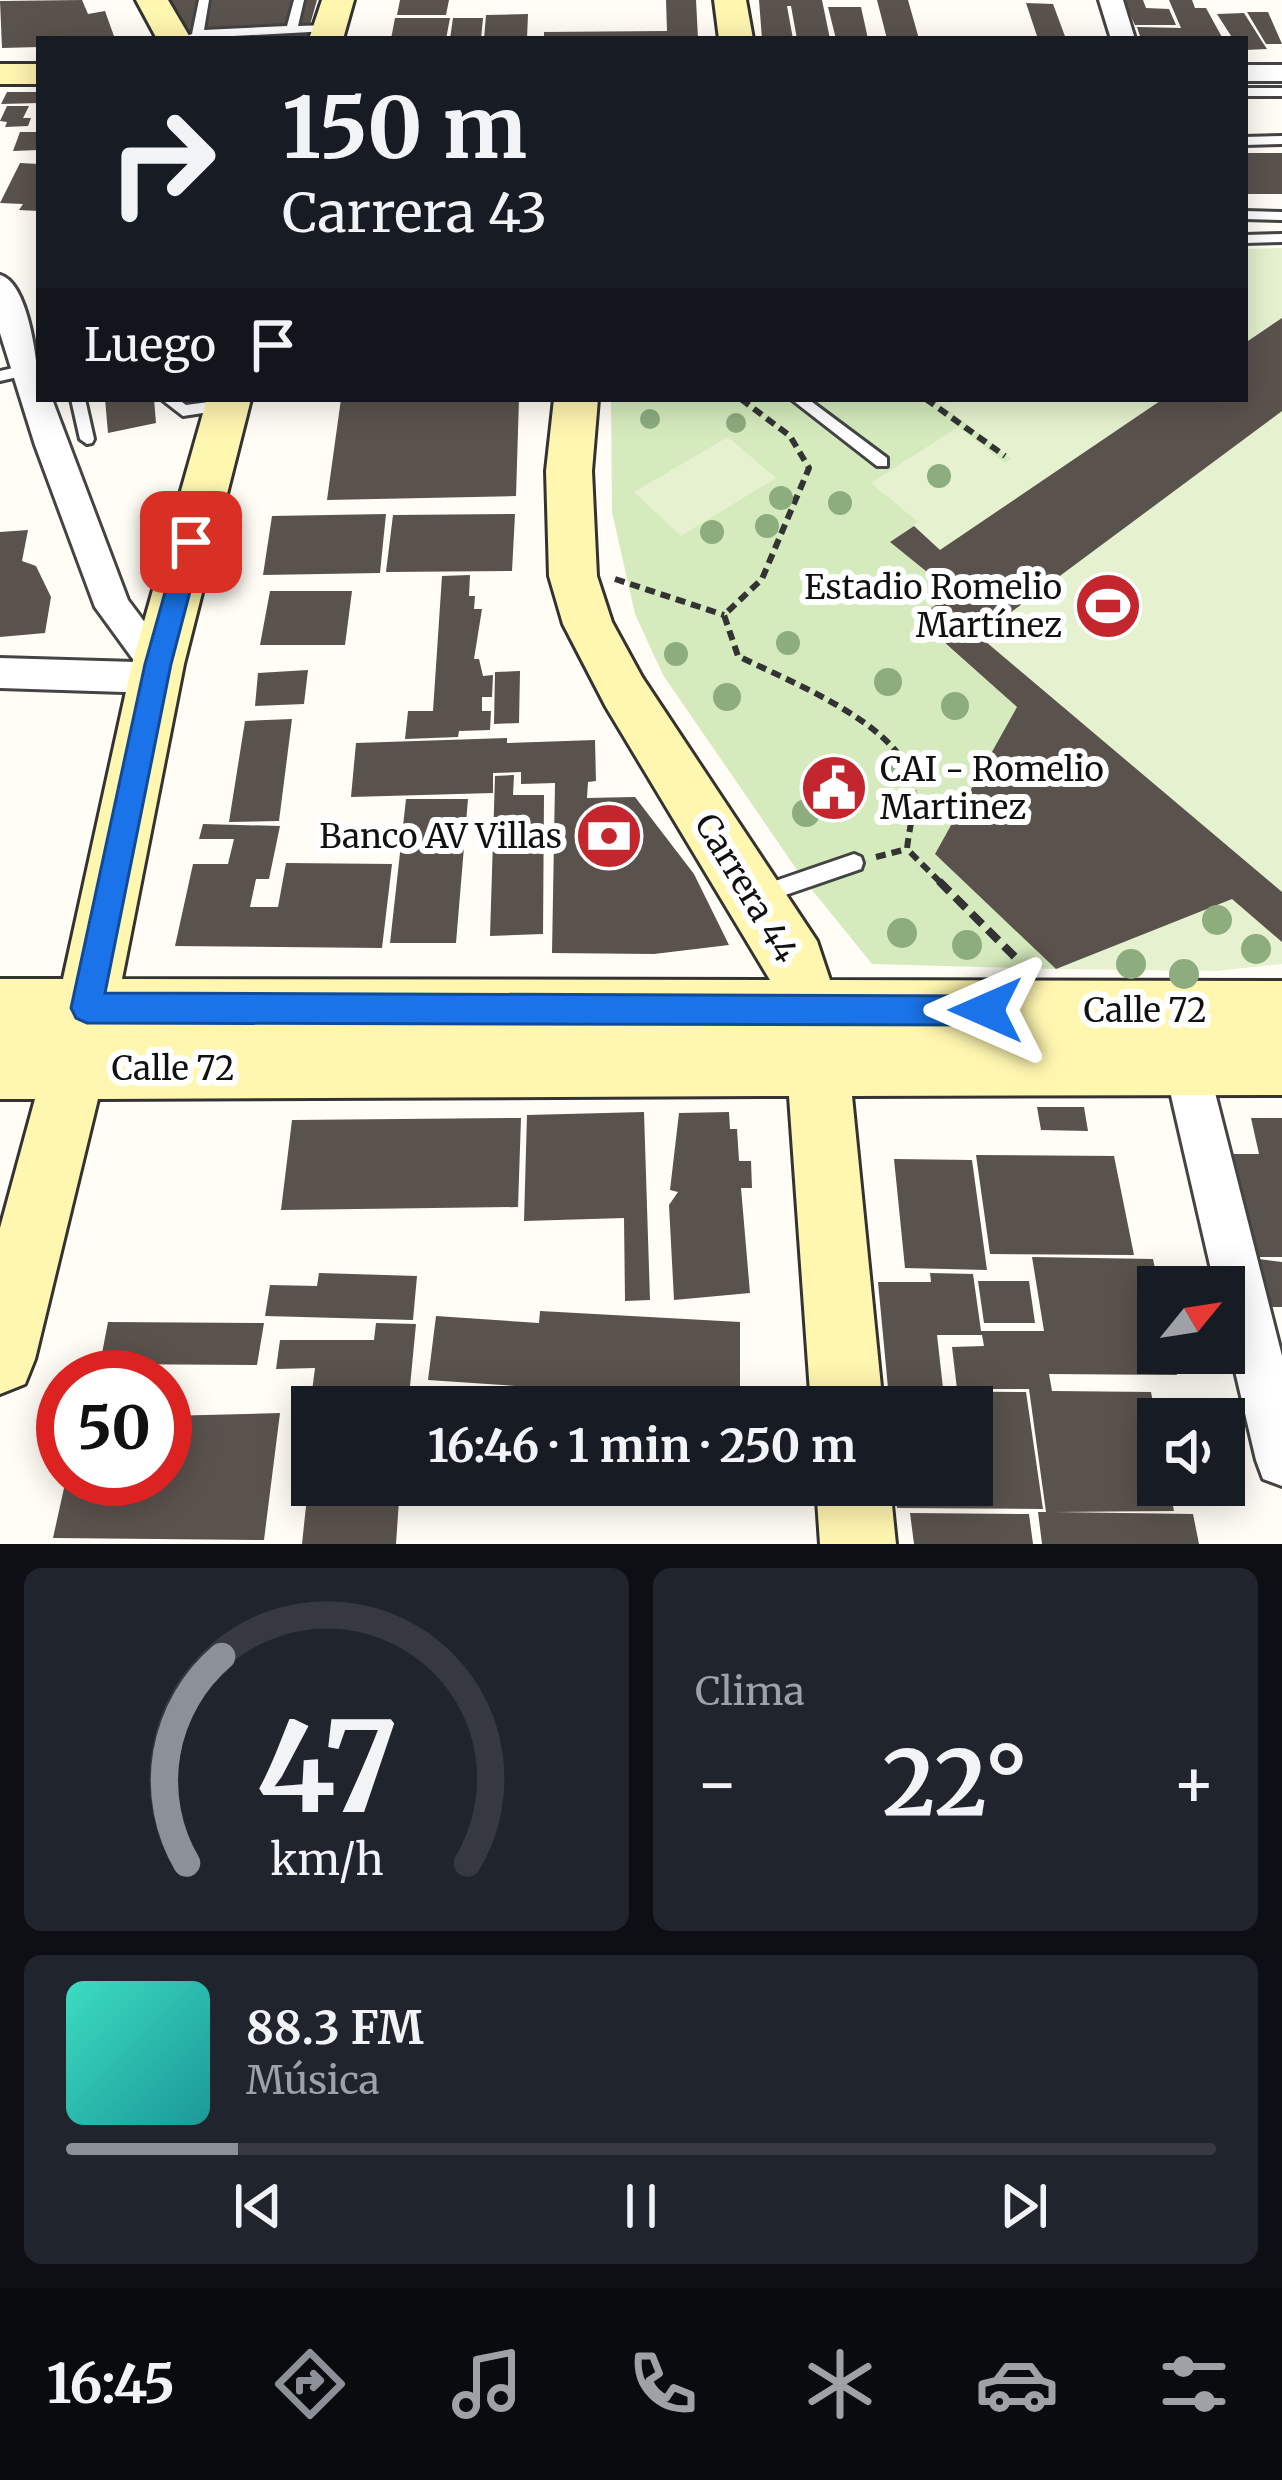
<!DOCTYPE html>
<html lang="es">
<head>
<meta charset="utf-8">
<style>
	body { margin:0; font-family:Merriweather,serif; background:#20242c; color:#f1f3f6; height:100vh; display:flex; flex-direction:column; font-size:45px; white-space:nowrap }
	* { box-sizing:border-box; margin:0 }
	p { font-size:39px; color:#9ea1a6 }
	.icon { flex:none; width:66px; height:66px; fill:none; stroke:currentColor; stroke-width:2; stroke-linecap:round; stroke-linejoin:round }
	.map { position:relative; height:1544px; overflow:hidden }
	.sheet { display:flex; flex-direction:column; gap:24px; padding:24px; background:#0d0f14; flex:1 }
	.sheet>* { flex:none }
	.banner { position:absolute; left:36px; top:36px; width:1212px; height:366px; border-radius:0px; box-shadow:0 6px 30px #0003; background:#171b24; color:#f1f3f6; overflow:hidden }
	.needle { width:78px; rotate:60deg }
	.tools { position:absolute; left:1137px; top:1266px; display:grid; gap:24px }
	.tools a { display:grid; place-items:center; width:108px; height:108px; border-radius:0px; background:#171b24; box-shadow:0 6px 30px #0003; font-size:60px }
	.speed { position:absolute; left:36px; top:1350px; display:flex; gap:24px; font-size:60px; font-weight:700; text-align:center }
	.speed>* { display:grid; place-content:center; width:156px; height:156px; border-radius:50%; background:#171b24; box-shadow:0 6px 30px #0003; line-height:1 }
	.speed .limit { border:18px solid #d22; background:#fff; color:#111 }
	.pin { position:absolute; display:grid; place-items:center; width:102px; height:102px; color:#fff; margin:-51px; border-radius:24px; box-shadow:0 6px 18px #0006 }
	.me { position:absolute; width:132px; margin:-66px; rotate:270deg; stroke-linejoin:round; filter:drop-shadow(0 0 9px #0008) }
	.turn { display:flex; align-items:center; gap:42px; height:252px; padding:0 48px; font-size:54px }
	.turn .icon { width:156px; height:156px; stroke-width:2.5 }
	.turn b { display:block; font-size:84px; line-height:102px }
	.then { display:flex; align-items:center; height:114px; padding:0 48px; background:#0003; gap:24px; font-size:45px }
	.big { font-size:90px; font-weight:700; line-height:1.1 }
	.sheet .widget { flex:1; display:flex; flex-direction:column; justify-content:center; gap:18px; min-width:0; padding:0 42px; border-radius:18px; background:#20242c }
	.sheet .dial { align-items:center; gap:0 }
	.dial svg { height:312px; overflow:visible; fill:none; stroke:#363941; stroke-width:7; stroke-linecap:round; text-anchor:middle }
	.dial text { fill:#f1f3f6; stroke:none }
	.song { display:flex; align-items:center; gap:36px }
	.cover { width:144px; height:144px; border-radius:18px; background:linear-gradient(135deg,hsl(170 70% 55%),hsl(180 70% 35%)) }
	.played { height:12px; border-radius:6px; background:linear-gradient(90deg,#8c9099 15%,#363941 15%) }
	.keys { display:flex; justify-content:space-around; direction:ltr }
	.heat { display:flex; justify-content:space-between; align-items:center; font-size:66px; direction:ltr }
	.sheet .tiles { flex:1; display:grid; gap:24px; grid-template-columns:1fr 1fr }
	.widget:last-child { grid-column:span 2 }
	.trip { position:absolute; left:291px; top:1386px; width:702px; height:120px; border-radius:0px; background:#171b24; box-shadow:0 6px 30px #0003; font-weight:700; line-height:120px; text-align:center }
	.tabs { display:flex; height:192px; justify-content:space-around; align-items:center; background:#090b0e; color:#9ea1a6 }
	.tabs .icon { width:84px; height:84px }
	.tabs .on { color:#8c9099 }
	.tabs b { font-size:54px; color:#f1f3f6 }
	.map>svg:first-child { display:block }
</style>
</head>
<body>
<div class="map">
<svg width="1282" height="1544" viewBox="0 0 1282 1544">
	<rect width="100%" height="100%" fill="#fffdf5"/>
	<path fill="#d5ebbd" d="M611,399H935L1013,458L891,542L953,593L917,619L1017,707L1056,969L872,964L804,880L663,675L635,614L612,512Z"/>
	<path fill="#e6f2cf" d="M1282,248V964L1216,971L1056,969L935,854L1017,707L917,618L952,593L890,542L918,522L871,483L958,427L1005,463L1012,459L935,399H1245V249Z
		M728,437L776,478L681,536L634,492Z"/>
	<path fill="#5a524d" d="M82,0L88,14L105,11L115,39H39V47L2,48L0,1Z
		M162,0H317L306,39H186Z
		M400,0H449L446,15H397Z
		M666,0H696L698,38L544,39V32L667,31Z
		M759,0H822L830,39H797L791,6H787L793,39H762Z
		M877,0H908L919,39H887Z
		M1123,0H1143L1146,8L1169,9L1176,25H1135Z
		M1169,0H1192L1195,8H1206L1223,39H1141L1137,27L1181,28Z
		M1026,3L1053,4L1066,39H1038Z
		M828,7H861L868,39H836Z
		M1247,12H1268L1282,44H1266Z
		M1244,13L1263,43L1267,49L1245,50V39H1233L1217,14Z
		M528,14L527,39H484L486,15Z
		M395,18H450L446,39H391Z
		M453,18H483L481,39H450Z
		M7,92H39V103L1,104Z
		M7,106H29L23,118H31L28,126L5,127L7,122L0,121Z
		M20,132H39V150L13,151Z
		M1245,153H1282V194H1245Z
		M20,163L39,164V211L19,210L23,204L0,203Z
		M1282,318V411L979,636L1282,892V942L1232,899L1056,969L935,854L1017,707L917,618L953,593L890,542L914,526L940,550L1163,399H1245V343Z
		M105,399H154L156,423L108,433Z
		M341,399H519L516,496L327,500Z
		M386,514L380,573L263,575L272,516Z
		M515,514L512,571L386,572L393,515Z
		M28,530L22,561L36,566L51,597L45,633L0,637V532Z
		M470,575L469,596H475L474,609H482L474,659H479L483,676L493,675L492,697H482V711H491L490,730L459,731L458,737L405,739L408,711H433L442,576Z
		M270,591H352L345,645H260Z
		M308,670L304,704L255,706L258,673Z
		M520,671L519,723L494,724L495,672Z
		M292,719L279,821L229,822L245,721Z
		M507,738V743L595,740L596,781L588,782L587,798L635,797L694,874L729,945L654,954L552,953L555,783L521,784V772L493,773V793L351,797L356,743Z
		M514,775L513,795H544L543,934L490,936L495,776Z
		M406,799H468L456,943H390Z
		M203,824L280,826L269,879H256L250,907H278L286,863L392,864L382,948L175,946L193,864H228L234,839H199Z
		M1037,1107H1084L1088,1131L1041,1130Z
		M644,1112L650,1300L625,1301L624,1218L524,1221L527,1115Z
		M729,1112L730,1129H737L739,1161H751L752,1188H741L750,1293L674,1300L669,1205L678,1192L670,1190L679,1113Z
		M521,1118L518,1207L281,1210L292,1120Z
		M1251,1118H1282V1257H1259L1233,1154H1259Z
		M976,1155L1114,1156L1134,1255L990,1254Z
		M894,1159L972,1160L987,1270L905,1268Z
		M1032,1257L1153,1259L1159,1287L1158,1353H1172L1177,1375L1049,1374L1052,1391L1151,1392L1158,1428V1485H1169L1174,1511L1055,1512L1193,1514L1199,1544H1042L1038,1512H1046L1029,1389H957L952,1347L984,1346L982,1335H937L943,1388H888L878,1282H931L930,1273L973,1274L981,1331H1044Z
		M1259,1259L1282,1262V1307H1271Z
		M319,1273L417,1276L413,1320L265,1316L270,1285L317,1286Z
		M978,1281H1029L1035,1323H984Z
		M540,1311L740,1322V1401L428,1380L436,1316L539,1323Z
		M108,1322L264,1323L257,1365L100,1364Z
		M376,1323L416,1324L408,1407H310L315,1368L276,1369L280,1340H374Z
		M431,1388L708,1403V1407H429Z
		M886,1391L1026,1392L1043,1509L897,1508L895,1485H972V1407H888Z
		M280,1413L264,1540L53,1538L66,1479H165V1416Z
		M309,1414L312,1478H301Z
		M400,1486L396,1544H302L308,1487Z
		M910,1513L1029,1514L1033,1544H914Z"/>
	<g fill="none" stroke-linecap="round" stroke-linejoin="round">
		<g stroke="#444" stroke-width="6">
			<path id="lane" d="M199,0H209L204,30L287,26L294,0H304L298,26L329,25L335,28L329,31L178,39L192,34Z
				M1245,88H1282V96H1245Z
				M1282,136V144L1245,145V137Z
				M1245,211L1282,212V220L1245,219Z
				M1282,234V242L1245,243V235Z
				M39,362V372L0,381V371Z
				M71,399H85L94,439L92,443L87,444L80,439Z
				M161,399H178L186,405L223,400L230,405L223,410L183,416Z
				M791,399H808L887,458V466H877Z
				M854,854L861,857L863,863L861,869L762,903L755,900L752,894L755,888Z"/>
		</g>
		<g stroke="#444" stroke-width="6">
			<path id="street" d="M1099,0H1123L1135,39H1111Z
				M1245,65H1282V81H1245Z
				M0,275C30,283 39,371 39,399H52L128,600L176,664L168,689L155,693L0,688V658L135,662L95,607L35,445L0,333Z
				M1186,1043L1202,1049L1208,1065L1282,1356V1486L1263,1479L1256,1460L1224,1324V1287H1215L1164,1065L1170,1049Z"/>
		</g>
		<g stroke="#333" stroke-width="6">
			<path id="secondary" d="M136,0H168L191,39H157Z
				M322,0H354L343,39H309Z
				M714,0H746L753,39H719Z
				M0,64H39V84H0Z
				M207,399H251L184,664L122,979L770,980L606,707L563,624L549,576L546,471L554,399H598L592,471L597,576L612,622L642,677L817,941L830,980L1282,981V1095L852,1096L883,1407H811L789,1096L98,1099L35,1359L25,1384L0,1394V1228L35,1099H0V979H63L132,664Z
				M816,1485H890L896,1544H820Z"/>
		</g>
		<path stroke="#333" stroke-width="6" stroke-dasharray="10 6" stroke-linecap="butt" d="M741,399L790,436L809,468L762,579L724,615L738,656C788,681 899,723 912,782C917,803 909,828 907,849L942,884
			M926,399L1005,456
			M615,579L724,615
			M876,857L907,849"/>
		<path stroke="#333" stroke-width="8" stroke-dasharray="15 8" stroke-linecap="butt" d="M939,881L1019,961"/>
		<use href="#lane" fill="#fff" fill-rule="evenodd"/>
		<use href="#street" fill="#fff" fill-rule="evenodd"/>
		<use href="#secondary" fill="#fff6b0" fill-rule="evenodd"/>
	</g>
	<g fill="#8dad7f">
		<circle cx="650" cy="419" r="10"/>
		<circle cx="736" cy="423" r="10"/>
		<circle cx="939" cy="476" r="12"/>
		<circle cx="781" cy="498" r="12"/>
		<circle cx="840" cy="503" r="12"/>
		<circle cx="767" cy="526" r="12"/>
		<circle cx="712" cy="532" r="12"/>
		<circle cx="788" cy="643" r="12"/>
		<circle cx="676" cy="654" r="12"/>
		<circle cx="888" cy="682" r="14"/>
		<circle cx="727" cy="697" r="14"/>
		<circle cx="955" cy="706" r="14"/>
		<circle cx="892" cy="769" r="14"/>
		<circle cx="806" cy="813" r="14"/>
		<circle cx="1217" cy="920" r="15"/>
		<circle cx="902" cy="933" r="15"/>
		<circle cx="967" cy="945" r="15"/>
		<circle cx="1256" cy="949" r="15"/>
		<circle cx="1131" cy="964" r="15"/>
		<circle cx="1184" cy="974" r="15"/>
	</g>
	<path fill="#1a73e8" stroke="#114b97" stroke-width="3" d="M191,532L203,542L171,664L105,993L986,996L996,1000L1001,1010L996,1021L986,1025L87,1023L76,1018L71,1008L145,664L179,542Z"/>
	<defs>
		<g id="stadium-disc" transform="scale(3.45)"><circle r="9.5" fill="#c4262e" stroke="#fff"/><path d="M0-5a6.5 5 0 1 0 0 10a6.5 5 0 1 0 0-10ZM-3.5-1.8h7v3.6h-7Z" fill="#fff"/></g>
		<g id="civic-disc" transform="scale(3.45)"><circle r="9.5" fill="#c4262e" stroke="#fff"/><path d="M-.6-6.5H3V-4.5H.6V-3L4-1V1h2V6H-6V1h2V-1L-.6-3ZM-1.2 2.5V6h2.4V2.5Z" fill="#fff"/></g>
		<g id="bank-disc" transform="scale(3.45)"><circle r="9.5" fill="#c4262e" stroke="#fff"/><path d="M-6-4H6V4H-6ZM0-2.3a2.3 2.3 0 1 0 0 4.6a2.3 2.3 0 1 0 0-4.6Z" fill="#fff"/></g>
	</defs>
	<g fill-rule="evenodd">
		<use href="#stadium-disc" x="1108" y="606"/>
		<use href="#civic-disc" x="834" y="788"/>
		<use href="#bank-disc" x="609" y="836"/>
	</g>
	<g text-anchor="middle" stroke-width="12" stroke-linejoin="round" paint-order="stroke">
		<g font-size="33" fill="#111" stroke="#fff" text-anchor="end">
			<text x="1062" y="599">Estadio Romelio<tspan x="1062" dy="38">Martínez</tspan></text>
			<text x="880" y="781" text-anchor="start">CAI - Romelio<tspan x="880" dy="38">Martinez</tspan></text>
			<text x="562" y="848">Banco AV Villas</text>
		</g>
		<g font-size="33" fill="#111" stroke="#fff">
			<text transform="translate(747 888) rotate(59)" y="12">Carrera 44</text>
			<text x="1145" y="1022">Calle 72</text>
			<text x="173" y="1080">Calle 72</text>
		</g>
	</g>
</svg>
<div class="tools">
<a><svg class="needle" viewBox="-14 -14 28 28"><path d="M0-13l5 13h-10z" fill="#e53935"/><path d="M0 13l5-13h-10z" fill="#9ea1a6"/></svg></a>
<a><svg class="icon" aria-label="sound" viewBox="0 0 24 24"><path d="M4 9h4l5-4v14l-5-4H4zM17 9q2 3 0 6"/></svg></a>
</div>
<div class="speed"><div class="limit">50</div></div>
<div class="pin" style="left:191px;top:542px;background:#d93025"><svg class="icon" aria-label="arrive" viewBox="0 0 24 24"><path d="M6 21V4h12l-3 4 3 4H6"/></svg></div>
<svg class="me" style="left:986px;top:1010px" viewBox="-20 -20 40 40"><path d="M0-17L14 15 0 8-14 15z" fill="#1a73e8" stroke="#fff" stroke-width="4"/></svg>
<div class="trip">16:46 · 1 min · 250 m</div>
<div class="banner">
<div class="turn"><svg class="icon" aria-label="right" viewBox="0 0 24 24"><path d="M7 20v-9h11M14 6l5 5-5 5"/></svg><div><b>150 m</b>Carrera 43</div></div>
<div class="then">Luego<svg class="icon" aria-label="arrive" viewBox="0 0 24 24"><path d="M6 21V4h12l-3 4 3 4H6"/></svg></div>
</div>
</div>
<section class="sheet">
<div class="tiles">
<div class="widget dial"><svg viewBox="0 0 100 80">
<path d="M14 69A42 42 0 1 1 86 69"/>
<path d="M14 69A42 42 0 0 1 23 16" stroke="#8c9099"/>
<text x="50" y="56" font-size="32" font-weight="700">47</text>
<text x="50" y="72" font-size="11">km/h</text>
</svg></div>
<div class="widget"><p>Clima</p>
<div class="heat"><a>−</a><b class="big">22°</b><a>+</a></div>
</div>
<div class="widget">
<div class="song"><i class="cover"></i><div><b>88.3 FM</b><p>Música</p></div></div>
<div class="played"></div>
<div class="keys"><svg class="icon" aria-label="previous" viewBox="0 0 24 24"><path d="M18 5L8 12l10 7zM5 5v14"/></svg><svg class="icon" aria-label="pause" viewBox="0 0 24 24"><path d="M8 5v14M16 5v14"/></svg><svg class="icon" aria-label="next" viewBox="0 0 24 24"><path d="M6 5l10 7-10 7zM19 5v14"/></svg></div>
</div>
</div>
</section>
<nav class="tabs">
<b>16:45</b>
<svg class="icon on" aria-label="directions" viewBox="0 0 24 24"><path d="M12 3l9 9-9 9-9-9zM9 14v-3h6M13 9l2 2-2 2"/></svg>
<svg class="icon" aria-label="music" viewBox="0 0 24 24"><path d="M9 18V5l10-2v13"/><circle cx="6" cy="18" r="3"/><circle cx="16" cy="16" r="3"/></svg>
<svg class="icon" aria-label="phone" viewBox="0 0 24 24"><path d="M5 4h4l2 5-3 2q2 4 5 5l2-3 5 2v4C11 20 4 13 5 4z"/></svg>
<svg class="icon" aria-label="climate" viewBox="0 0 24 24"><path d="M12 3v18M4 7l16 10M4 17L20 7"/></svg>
<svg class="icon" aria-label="car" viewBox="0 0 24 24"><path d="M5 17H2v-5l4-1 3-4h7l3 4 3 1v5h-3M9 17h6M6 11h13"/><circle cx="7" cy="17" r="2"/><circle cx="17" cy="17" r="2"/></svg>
<svg class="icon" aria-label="filters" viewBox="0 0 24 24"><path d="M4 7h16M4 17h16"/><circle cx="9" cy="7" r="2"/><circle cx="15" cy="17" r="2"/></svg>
</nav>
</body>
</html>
